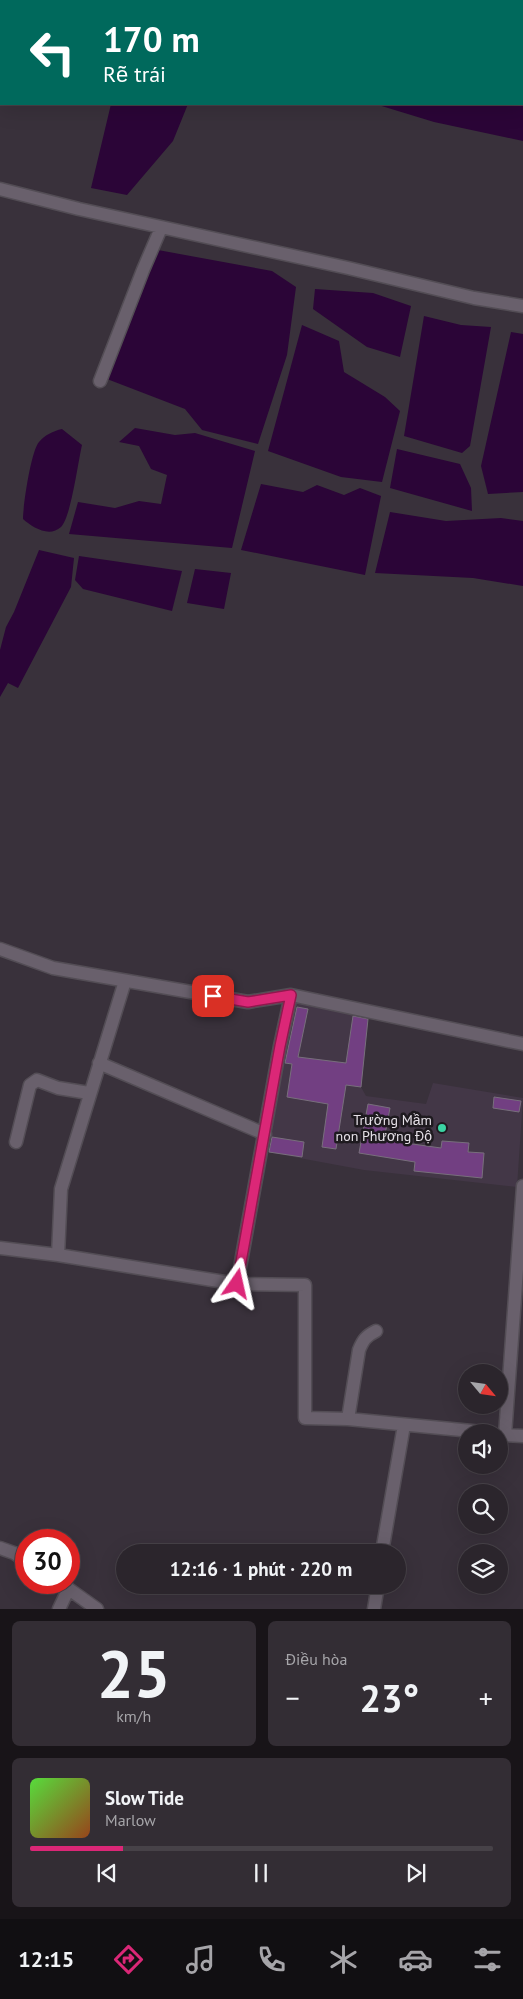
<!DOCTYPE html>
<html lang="vi">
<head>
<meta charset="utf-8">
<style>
	body { margin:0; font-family:"PT Sans",sans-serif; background:#332d34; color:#f1f3f6; height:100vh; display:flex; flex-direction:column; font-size:19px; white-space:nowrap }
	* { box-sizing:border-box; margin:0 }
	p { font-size:16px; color:#a6a5a9 }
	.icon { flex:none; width:28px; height:28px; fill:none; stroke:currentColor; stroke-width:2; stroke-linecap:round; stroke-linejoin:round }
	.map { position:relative; height:1609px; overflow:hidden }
	.sheet { display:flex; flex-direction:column; gap:12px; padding:12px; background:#181418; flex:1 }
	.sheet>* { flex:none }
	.banner { position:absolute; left:0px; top:0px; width:524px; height:105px; box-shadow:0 5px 20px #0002,0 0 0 1px #474248; background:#00695c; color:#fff; overflow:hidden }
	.needle { width:32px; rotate:119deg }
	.controls { position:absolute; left:458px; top:1364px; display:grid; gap:10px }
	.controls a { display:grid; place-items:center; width:50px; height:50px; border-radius:50%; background:#2b252c; box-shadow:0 5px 20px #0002,0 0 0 1px #474248; font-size:25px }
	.speed { position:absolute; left:15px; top:1529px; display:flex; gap:10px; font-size:25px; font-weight:700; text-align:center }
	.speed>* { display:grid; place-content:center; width:65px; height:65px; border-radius:50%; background:#2b252c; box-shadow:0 5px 20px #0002,0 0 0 1px #474248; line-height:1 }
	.speed .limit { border:8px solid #d22; background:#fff; color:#111 }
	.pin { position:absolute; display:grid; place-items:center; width:42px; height:42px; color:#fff; margin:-21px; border-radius:10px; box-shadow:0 2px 8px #0006 }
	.me { position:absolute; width:55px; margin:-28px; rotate:11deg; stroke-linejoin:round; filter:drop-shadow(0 0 4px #0008) }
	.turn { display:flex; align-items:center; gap:18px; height:105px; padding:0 20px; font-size:22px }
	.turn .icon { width:65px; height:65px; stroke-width:2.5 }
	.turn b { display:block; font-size:35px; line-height:42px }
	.big { font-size:38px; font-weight:800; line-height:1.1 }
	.sheet .widget { flex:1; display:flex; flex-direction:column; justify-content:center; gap:8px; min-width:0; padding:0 18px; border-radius:8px; background:#332d34 }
	.sheet .dial { align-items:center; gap:0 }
	.dial b { font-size:65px; line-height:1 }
	.song { display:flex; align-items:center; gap:15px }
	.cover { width:60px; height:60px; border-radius:8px; background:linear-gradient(135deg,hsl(110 70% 55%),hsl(20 70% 35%)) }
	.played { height:5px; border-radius:2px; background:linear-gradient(90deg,#db2777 20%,#474248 20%) }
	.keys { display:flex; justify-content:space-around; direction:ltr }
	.heat { display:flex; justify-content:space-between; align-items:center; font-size:28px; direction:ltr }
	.sheet .tiles { flex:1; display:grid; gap:12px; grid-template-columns:1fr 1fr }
	.widget:last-child { grid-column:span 2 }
	.trip { position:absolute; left:116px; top:1544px; width:290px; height:50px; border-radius:25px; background:#2b252c; box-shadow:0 5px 20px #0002,0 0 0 1px #474248; font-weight:800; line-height:50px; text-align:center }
	.menu { display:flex; height:80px; justify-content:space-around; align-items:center; background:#110f12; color:#a6a5a9 }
	.menu .icon { width:35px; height:35px }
	.menu .on { color:#db2777 }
	.menu b { font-size:22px; color:#f1f3f6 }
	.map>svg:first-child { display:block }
</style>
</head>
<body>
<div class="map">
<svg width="523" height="1609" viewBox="0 0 523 1609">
	<rect width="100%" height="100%" fill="#39313b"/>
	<path fill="#433747" d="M293,1001L368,1016L361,1087L366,1096L426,1104L433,1083L523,1098L517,1187L364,1170L267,1152Z"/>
	<path fill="#2b0537" d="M523,89V141L434,122L375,104H522Z
		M111,104H188L173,141L127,195L91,188Z
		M158,250L272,271L296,287L287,355L258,444L202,430L185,409L107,379Z
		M315,289L373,293L411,306L400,357L367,347L313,309Z
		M424,316L461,325L491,327L470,446L462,453L404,436Z
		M302,325L339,341L344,372L385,397L400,411L382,482L341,477L268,451Z
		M511,332L523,334V492L488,494L481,466Z
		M135,428L175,435L195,433L255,451L232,548L69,534L78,502L115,508L139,501L161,504L167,475L151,469L139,446L119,442Z
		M62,429L82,445C78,462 71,517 61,527C49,538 32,527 23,519C23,506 31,451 39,442C45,435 53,431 62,429Z
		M397,449L460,464L471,488L472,511L390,488Z
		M261,484L303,492L317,485L344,495L360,488L381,496L365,575L241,550Z
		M390,512L446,521L501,518L523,521V586L473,578L375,573Z
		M39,550L74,558L71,587L18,688L8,683L0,697V650L6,627L14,612Z
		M79,556L182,571L172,611L83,589L75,580Z
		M195,569L231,573L224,609L187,603Z"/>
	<path fill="#723f82" stroke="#786f7c" d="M297,1007L308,1009L298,1057L346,1063L353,1016L368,1019L361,1087L346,1085L336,1149L322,1147L328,1104L287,1097L292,1064L285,1063Z
		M494,1097L521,1101L519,1112L493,1108Z
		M368,1104L390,1108L384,1140L441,1148L442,1141L469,1143L468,1152L484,1153L482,1178L414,1171L415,1162L359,1153Z
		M272,1137L304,1142L302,1157L269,1152Z"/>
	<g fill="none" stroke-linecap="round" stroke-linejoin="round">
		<g stroke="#534d55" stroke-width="15">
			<path id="minor" d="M0,189L79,209L348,268L474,298L523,306
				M100,381L143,270L161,228
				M0,949L53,968L248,1002L291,995L523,1044
				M99,1063L265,1134
				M16,1142L30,1085L37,1080L58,1088L89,1093
				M523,1186L505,1435L523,1436
				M0,1248L58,1255L237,1284L305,1285V1418L348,1419L482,1432
				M58,1255L61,1189L125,981
				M237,1284L280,1046L291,995
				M348,1419L359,1350C363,1340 366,1336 376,1331
				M0,1548L14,1553L26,1561
				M382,1552L404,1425
				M59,1582L97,1609
				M59,1609L68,1590
				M374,1609L378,1585"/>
		</g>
		<use href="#minor" stroke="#69606c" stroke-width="12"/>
	</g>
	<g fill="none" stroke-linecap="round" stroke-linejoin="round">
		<g stroke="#8e194d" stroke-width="12">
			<path id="route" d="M213,996L248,1002L291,995L280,1046L237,1284"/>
		</g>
		<use href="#route" stroke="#db2777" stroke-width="9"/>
	</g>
	<circle fill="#3bd4a4" stroke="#1e1a1f" stroke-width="2" cx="442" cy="1128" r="5"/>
	<g text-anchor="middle" stroke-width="5" stroke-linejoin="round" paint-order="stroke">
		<g font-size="14" fill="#e6e1e8" stroke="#1e1a1f" text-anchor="end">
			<text x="432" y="1125">Trường Mầm<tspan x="432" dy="16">non Phương Độ</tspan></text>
		</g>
	</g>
</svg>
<div class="controls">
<a><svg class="needle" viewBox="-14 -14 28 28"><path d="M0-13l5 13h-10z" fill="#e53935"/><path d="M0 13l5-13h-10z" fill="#a6a5a9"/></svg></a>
<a><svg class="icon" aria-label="sound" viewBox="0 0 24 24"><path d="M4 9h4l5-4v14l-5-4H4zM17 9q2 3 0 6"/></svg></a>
<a><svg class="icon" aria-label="search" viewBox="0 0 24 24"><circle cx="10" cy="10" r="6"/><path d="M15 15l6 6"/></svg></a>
<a><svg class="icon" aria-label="layers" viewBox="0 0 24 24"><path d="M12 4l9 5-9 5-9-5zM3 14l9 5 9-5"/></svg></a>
</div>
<div class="speed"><div class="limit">30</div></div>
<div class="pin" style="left:213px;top:996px;background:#d93025"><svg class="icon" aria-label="arrive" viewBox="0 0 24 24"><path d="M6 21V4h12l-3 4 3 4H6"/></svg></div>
<svg class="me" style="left:237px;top:1284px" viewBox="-20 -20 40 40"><path d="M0-17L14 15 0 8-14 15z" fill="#db2777" stroke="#fff" stroke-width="4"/></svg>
<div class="trip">12:16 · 1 phút · 220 m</div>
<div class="banner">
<div class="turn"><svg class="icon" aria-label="left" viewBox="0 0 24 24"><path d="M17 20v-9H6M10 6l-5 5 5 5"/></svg><div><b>170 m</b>Rẽ trái</div></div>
</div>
</div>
<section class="sheet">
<div class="tiles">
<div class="widget dial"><b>25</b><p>km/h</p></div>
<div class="widget"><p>Điều hòa</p>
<div class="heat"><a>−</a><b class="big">23°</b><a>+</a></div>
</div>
<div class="widget">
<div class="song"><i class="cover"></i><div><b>Slow Tide</b><p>Marlow</p></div></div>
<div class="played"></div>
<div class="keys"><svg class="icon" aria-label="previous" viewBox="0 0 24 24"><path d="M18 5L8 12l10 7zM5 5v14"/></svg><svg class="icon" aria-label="pause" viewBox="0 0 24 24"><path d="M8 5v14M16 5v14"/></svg><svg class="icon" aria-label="next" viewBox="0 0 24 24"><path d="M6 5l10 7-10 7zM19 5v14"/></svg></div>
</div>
</div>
</section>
<nav class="menu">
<b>12:15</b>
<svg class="icon on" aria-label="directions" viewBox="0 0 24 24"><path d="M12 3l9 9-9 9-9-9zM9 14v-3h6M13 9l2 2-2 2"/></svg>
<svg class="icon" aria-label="music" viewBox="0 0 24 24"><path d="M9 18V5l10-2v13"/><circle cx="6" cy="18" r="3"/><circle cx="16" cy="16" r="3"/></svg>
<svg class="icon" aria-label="phone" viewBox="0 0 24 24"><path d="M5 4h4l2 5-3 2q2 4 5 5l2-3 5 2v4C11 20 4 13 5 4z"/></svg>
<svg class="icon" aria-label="climate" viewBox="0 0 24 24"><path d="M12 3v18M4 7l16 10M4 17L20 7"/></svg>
<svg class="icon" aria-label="car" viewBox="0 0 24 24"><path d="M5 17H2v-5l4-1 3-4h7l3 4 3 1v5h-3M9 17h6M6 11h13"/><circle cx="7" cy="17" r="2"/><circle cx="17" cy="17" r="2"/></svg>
<svg class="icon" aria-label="filters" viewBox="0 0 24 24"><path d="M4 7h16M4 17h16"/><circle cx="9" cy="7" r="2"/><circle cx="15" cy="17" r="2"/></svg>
</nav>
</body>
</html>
